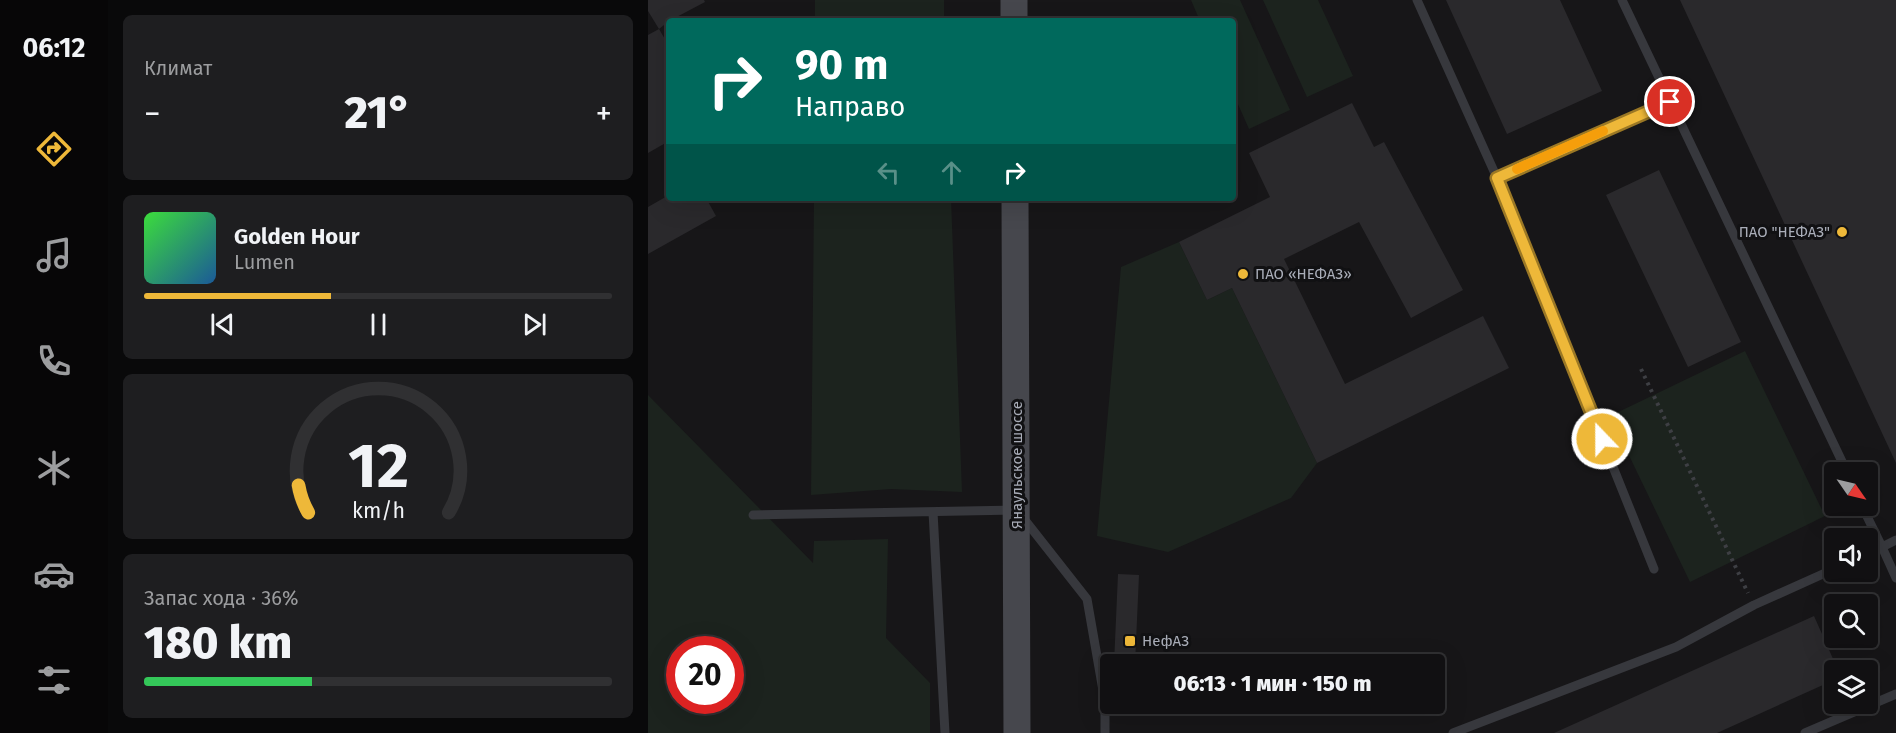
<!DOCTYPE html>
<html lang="ru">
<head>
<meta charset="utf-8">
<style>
	body { margin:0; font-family:"Fira Sans",sans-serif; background:#1e1e20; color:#f1f3f6; height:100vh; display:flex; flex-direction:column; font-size:22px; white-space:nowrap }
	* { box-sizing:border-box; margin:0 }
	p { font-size:20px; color:#9c9d9f }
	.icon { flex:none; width:33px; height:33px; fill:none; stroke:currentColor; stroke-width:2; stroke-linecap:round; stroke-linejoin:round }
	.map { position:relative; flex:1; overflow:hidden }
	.panel { display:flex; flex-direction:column; gap:15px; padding:15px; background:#09090a; width:540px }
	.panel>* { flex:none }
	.banner { position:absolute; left:18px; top:18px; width:570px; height:183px; border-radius:6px; box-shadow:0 6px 24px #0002,0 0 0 2px #303032; background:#00695c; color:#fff; overflow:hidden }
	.needle { width:39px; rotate:124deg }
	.fabs { position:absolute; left:1176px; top:462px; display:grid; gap:12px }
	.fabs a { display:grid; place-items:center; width:54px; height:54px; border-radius:6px; background:#111012; box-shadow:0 6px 24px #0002,0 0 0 2px #303032; font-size:30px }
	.speed { position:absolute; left:18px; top:636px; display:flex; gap:12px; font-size:30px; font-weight:700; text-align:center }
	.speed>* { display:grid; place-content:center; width:78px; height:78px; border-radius:50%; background:#111012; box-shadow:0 6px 24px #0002,0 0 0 2px #303032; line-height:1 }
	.speed .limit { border:9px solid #d22; background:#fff; color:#111 }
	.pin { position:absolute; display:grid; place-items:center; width:51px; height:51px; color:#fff; margin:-26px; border:3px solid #fff; border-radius:50%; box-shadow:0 2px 6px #0007 }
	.me { position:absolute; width:66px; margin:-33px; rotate:338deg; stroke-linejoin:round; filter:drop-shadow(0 0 4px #0008) }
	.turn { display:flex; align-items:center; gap:21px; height:126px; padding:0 30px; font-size:27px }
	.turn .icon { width:78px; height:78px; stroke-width:2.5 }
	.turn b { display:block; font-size:42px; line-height:51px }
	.lanes { display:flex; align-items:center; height:57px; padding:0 30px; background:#0003; justify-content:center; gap:30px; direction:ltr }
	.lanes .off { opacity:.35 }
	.big { font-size:45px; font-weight:800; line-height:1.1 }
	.panel .tile { flex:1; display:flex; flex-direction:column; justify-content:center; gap:9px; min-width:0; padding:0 21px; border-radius:9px; background:#1e1e20 }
	.panel .dial { align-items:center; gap:0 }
	.dial svg { height:156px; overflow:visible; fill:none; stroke:#303032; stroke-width:7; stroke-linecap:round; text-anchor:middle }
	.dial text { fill:#f1f3f6; stroke:none }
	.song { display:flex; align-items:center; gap:18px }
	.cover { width:72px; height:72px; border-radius:9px; background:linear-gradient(135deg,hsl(120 70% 55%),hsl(210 70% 35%)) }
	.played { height:6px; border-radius:3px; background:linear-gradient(90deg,#eeb839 40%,#303032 40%) }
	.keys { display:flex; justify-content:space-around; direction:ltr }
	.heat { display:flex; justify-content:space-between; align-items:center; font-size:33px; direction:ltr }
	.charge { height:9px; border-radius:4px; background:linear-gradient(90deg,#34c759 36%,#303032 0) }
	.trip { position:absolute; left:452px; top:654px; width:345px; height:60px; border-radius:6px; background:#111012; box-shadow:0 6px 24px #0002,0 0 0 2px #303032; font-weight:800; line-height:60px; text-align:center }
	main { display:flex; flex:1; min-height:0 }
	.tabs { display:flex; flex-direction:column; width:108px; justify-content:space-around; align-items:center; background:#070607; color:#9c9d9f }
	.tabs .icon { width:42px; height:42px }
	.tabs .current { color:#eeb839 }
	.tabs b { font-size:27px; color:#f1f3f6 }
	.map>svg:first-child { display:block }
</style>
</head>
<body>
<main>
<nav class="tabs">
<b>06:12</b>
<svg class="icon current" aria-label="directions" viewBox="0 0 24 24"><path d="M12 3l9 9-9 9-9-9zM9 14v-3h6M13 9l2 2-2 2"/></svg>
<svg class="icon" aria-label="music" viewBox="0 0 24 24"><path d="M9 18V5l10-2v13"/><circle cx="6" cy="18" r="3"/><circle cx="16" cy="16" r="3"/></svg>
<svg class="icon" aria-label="phone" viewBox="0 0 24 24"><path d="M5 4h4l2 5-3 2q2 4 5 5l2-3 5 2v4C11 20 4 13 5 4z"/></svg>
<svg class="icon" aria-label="climate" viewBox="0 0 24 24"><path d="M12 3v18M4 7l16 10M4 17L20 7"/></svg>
<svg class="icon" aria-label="car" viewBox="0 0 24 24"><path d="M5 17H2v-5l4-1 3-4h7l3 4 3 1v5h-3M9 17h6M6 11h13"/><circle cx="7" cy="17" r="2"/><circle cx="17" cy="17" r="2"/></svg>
<svg class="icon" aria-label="filters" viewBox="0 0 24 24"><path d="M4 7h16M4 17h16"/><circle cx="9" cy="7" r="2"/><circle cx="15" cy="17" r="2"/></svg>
</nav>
<section class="panel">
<div class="tile"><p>Климат</p>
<div class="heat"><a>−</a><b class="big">21°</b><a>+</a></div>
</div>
<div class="tile">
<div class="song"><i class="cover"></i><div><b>Golden Hour</b><p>Lumen</p></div></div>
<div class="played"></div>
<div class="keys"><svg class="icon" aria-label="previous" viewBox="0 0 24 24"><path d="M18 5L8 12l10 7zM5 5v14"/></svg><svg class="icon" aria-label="pause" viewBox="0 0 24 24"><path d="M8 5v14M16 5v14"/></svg><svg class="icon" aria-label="next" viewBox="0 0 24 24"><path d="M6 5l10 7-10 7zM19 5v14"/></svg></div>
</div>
<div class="tile dial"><svg viewBox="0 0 100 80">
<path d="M14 69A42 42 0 1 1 86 69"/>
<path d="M14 69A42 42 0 0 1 9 55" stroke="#eeb839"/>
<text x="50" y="56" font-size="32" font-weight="700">12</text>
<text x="50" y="72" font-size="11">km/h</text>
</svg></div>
<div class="tile"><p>Запас хода · 36%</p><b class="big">180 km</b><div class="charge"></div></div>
</section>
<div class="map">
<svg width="1248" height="733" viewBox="0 0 1248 733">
	<rect width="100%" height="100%" fill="#171618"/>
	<path fill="#1c231e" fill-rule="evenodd" d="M167,0H296V21H167Z
		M543,0H592L642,110L601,129L585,93V21H552Z
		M615,0H670L705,76L659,97Z
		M166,198H303L314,492L243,489L163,495Z
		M531,242L559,300L584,288L669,463L643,498L520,552L449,536L473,267Z
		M1097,351L1177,516L1042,582L962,416Z
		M0,395L165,563L166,541L240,539L238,638L282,683V733H0ZM32,650H82V700H32Z"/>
	<path fill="#2a292c" d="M0,0H56L57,2L21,21L11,29L21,46V141L0,153V35L11,29L0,11Z
		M798,0H912L954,91L859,134Z
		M1032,0H1248V463Z
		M704,103L726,147L736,142L815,290L763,318L711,222L636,259L697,384L835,316L861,368L669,463L584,288L559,300L531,242L622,197L601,153Z
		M1011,170L1093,342L1040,367L958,195Z
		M21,195V198H58L68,216L0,254V207Z
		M470,574L491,575L487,664H466Z
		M1166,616L1190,670H1186V680L1069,733H906Z"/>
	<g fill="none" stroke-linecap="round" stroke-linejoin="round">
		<path stroke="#3e3f44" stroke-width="4" stroke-dasharray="3 4.5" stroke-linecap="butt" d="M993,369L1100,593"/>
		<path stroke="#37383d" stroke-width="9" d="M769,0L849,178
			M974,0L1199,472
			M1214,506L1234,547L1220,554
			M285,512L297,733
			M105,515L369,510L439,599L457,702V733
			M1248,540L1234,547L1248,578
			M1006,569L849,178L1021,102
			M805,733L1028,647L1106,605L1186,569
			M1157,733L1248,694"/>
		<path stroke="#46474d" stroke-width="27" d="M366,0V21
			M367,198L369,733"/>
	</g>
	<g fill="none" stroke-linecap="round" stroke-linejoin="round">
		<g stroke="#9b7825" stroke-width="15">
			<path id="route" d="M954,439L849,178L1022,102"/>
		</g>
		<use href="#route" stroke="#eeb839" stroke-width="10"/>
		<path stroke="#f59e0b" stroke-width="10" d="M869,169L955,131"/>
	</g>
	<g fill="#eeb839" stroke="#111113" stroke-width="2">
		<circle cx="1194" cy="232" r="6"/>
		<circle cx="595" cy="274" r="6"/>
		<rect x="476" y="635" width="12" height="12" rx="3"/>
	</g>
	<g text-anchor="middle" stroke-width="6" stroke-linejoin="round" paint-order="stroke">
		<g font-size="15" fill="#a9adb8" stroke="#111113" text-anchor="start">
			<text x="1182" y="237" text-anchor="end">ПАО "НЕФАЗ"</text>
			<text x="607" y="279">ПАО «НЕФАЗ»</text>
			<text x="494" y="646">НефАЗ</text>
		</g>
		<g font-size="15" fill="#a9adb8" stroke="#111113">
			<text transform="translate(369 465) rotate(-90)" y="5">Янаульское шоссе</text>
		</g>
	</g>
</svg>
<div class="fabs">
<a><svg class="needle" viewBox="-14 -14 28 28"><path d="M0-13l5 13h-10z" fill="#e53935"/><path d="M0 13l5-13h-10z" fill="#9c9d9f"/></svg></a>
<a><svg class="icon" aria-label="sound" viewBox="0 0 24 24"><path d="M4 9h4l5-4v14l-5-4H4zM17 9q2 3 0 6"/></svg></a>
<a><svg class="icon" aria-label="search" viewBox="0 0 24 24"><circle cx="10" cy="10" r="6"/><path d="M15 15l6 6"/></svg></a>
<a><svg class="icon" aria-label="layers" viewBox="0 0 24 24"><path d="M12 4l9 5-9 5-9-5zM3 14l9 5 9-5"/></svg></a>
</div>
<div class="speed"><div class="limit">20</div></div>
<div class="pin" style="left:1022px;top:102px;background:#d93025"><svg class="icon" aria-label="arrive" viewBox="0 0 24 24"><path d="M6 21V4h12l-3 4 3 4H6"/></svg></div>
<svg class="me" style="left:954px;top:439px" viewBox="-20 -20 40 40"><circle r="17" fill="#eeb839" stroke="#fff" stroke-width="3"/><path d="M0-11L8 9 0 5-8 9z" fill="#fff"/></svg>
<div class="trip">06:13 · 1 мин · 150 m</div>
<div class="banner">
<div class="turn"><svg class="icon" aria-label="right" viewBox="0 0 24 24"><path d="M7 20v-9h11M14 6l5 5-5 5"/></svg><div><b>90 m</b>Направо</div></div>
<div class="lanes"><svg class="icon off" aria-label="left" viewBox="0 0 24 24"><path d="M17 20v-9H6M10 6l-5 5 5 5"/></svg><svg class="icon off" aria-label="ahead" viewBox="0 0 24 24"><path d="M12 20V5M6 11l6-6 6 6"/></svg><svg class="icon" aria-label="right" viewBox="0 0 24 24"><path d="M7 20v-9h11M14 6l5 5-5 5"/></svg></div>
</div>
</div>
</main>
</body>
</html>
